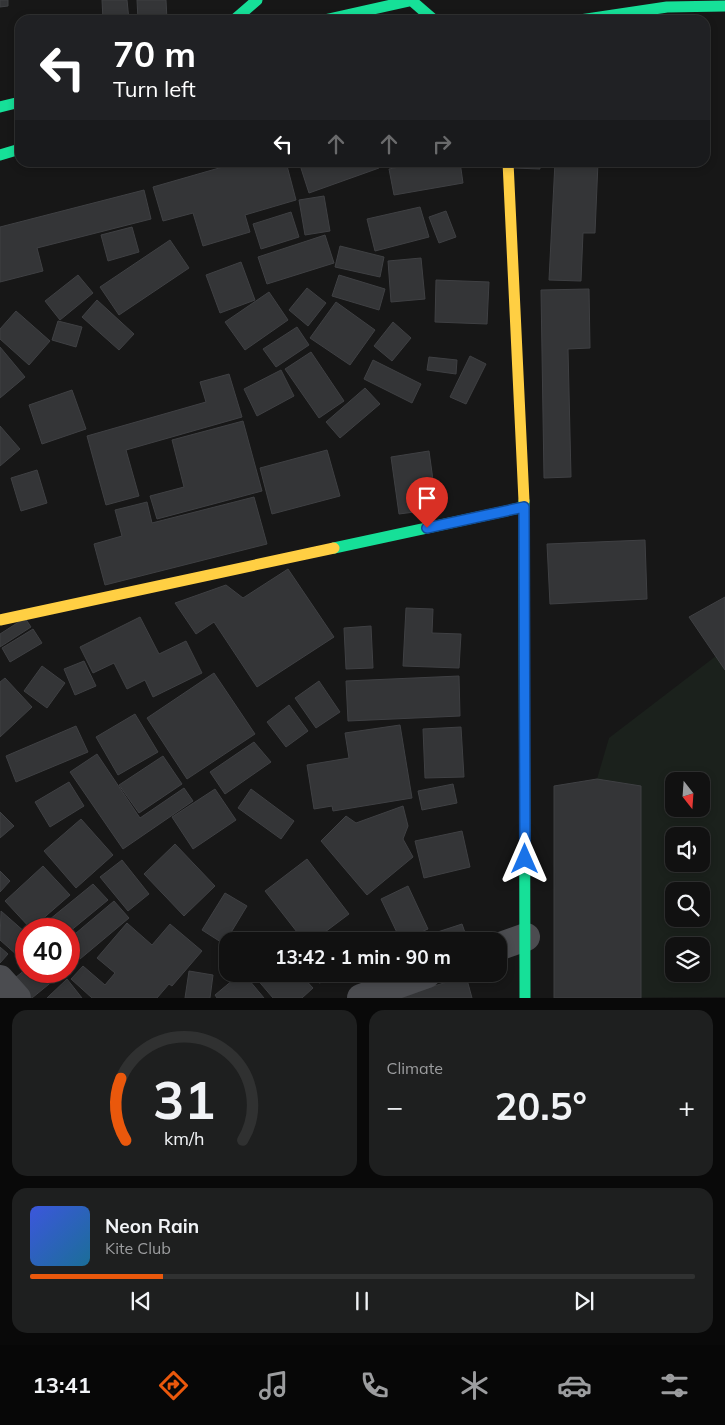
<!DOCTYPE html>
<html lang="en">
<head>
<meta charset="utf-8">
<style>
	body { margin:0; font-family:Mulish,sans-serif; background:#1e1f1f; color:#f1f3f6; height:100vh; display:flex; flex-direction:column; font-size:19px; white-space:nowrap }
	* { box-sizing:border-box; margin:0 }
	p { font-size:16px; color:#9c9d9f }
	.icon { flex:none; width:28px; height:28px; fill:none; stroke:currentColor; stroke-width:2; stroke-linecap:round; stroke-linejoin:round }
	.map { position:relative; height:998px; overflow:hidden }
	.sheet { display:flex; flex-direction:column; gap:12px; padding:12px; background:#090909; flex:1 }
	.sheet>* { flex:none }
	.top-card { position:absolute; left:15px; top:15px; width:695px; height:152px; border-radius:15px; box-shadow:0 2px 8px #0003,0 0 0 1px #303131; background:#202124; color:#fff; overflow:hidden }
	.needle { width:32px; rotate:163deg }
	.tools { position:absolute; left:665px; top:772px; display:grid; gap:10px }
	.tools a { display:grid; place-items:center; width:45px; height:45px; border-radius:10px; background:#111; box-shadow:0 2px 8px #0003,0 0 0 1px #303131; font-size:25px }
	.speed { position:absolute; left:15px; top:918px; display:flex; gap:10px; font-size:25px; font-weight:700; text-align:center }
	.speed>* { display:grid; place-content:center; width:65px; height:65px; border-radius:50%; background:#111; box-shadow:0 2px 8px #0003,0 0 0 1px #303131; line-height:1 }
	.speed .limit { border:8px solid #d22; background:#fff; color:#111 }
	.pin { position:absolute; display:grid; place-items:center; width:42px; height:42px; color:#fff; margin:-51px -21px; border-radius:50% 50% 50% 0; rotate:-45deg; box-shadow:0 0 5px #0007 }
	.pin .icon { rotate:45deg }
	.me { position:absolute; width:55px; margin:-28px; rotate:0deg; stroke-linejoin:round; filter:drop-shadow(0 0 4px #0008) }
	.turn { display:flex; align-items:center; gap:18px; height:105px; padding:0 15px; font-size:22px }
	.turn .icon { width:65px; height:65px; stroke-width:2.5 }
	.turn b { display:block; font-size:35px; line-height:42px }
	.lanes { display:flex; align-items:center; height:48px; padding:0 15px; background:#0003; justify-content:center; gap:25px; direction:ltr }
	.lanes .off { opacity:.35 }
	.big { font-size:38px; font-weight:700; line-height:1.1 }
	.sheet .card { flex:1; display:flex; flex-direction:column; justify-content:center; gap:8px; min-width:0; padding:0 18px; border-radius:15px; background:#1e1f1f }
	.sheet .dial { align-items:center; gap:0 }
	.dial svg { height:130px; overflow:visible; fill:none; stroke:#303131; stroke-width:7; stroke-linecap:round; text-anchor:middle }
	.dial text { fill:#f1f3f6; stroke:none }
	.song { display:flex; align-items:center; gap:15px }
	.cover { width:60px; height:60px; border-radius:8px; background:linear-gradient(135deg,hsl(230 70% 55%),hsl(200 70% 35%)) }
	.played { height:5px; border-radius:2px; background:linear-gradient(90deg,#ea580c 20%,#303131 20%) }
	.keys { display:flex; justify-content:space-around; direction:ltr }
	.heat { display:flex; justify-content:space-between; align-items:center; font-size:28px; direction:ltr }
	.sheet .tiles { flex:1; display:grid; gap:12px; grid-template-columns:1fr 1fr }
	.card:last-child { grid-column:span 2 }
	.trip { position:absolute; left:219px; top:932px; width:288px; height:50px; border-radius:15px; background:#111; box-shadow:0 2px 8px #0003,0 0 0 1px #303131; font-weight:700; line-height:50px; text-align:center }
	.tab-bar { display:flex; height:80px; justify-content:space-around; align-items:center; background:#070707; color:#9c9d9f }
	.tab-bar .icon { width:35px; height:35px }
	.tab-bar .selected { color:#ea580c }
	.tab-bar b { font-size:22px; color:#f1f3f6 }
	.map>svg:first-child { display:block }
</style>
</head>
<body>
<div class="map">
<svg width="725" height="998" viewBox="0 0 725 998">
	<rect width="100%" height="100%" fill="#171717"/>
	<path fill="#1b211c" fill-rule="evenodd" d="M725,632V997L554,998V786L597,779L609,738L716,656ZM674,781H701V809H674ZM674,836H701V864H674ZM674,891H701V919H674ZM674,946H701V974H674Z"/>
	<path fill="#343537" stroke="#3f4043" d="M0,0H8V6L0,7Z
		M102,0H127L129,20H103Z
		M137,0H166L167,20H138Z
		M240,162H286L296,200L245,215L250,232L203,246L193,213L163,221L153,187Z
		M299,162H377L379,168L309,193Z
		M424,162H460L463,183L394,195L389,169Z
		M515,162H540V169L514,168Z
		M555,162H598L595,233H583L581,281L549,280Z
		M144,190L151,219L37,248L43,271L0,282V227Z
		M324,196L330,231L305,235L299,200Z
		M420,207L429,237L375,251L367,219Z
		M446,211L456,237L439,243L429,217Z
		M291,212L299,237L261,249L253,224Z
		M132,227L139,252L108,261L101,235Z
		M325,235L334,263L267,284L258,257Z
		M170,240L189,268L119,315L100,287Z
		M340,246L384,257L380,277L335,267Z
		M421,258L425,299L391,302L388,261Z
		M241,262L255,300L220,313L206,275Z
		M78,275L93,293L60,320L45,301Z
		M339,275L385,289L379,310L332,296Z
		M436,280L489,282L487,324L435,322Z
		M307,288L326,303L308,326L289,310Z
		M589,289L590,348L568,349L571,477L544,478L541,290Z
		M269,292L288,320L245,350L225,322Z
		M97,300L134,334L119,350L82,317Z
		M336,302L375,330L350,365L310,338Z
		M16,311L50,341L29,365L0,339V329Z
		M58,321L82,327L76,347L52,340Z
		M393,322L411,338L392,361L374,346Z
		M297,327L309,345L276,367L263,349Z
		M0,347L25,377L0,398Z
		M311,352L344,401L319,418L285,369Z
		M470,356L486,364L466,404L450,397Z
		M429,357L457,360L456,374L427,370Z
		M373,360L421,384L412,403L364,379Z
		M281,370L294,396L257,416L244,389Z
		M229,374L242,417L126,450L139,496L106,505L87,436L206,402L200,382Z
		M365,388L380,404L340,438L326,422Z
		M72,390L86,429L42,444L29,405Z
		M243,421L262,491L157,519L150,496L184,487L172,440Z
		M0,426L20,449L0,466Z
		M327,450L340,496L272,514L260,468Z
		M429,451L437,509L399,514L391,457Z
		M37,470L47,503L21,511L11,478Z
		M254,497L267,544L105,585L94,544L122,536L115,510L147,502L152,523Z
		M645,540L647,599L550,604L547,544Z
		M288,569L334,637L257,687L214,622L196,634L175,603L226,585L243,598Z
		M725,597V670L689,617Z
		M406,608L433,609L432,633L461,634L459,668L403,666Z
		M140,617L159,654L186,641L202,673L153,697L145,680L127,689L114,663L93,673L80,647Z
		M25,618L31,627L0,647V634Z
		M371,626L373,668L346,669L344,628Z
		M33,629L42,643L10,662L2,648Z
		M84,661L96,686L75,695L64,669Z
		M42,666L65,683L47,708L24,691Z
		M214,673L255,734L187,779L147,718Z
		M459,676L460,716L348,721L346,681Z
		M5,678L32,707L0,737V682Z
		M319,681L340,712L316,728L295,698Z
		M289,705L308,731L286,747L267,722Z
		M135,714L158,752L118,775L96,737Z
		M400,725L412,798L333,811L332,806L314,809L307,765L349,758L345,733Z
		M76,726L88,752L16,782L6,756Z
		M461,727L464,777L425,778L423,729Z
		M254,742L271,762L225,794L210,772Z
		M97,754L140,818L184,788L193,801L123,849L70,772Z
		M163,756L182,784L139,813L119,785Z
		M597,779L641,786V998H554V786Z
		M69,782L84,806L50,827L35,802Z
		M453,784L457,803L422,810L418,791Z
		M215,789L236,820L193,849L172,817Z
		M251,789L294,821L281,839L238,808Z
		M403,806L408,826L403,839L413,857L367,895L321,841L346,816L356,823Z
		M0,812L14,826L0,838Z
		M81,819L113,855L76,888L44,851Z
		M462,831L470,867L424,878L415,841Z
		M175,844L215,886L184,916L144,874Z
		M307,859L349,914L313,941H304L265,891Z
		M122,860L149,894L128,911L100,877Z
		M43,866L70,895L31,929L5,901Z
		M0,871L10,881L0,892Z
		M93,884L108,900L69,932V929H48L44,924Z
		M408,886L428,929L401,941L381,899Z
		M225,893L247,906L224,944L202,930Z
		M114,901L129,918L80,959L69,946V939Z
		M1,911L26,933V963L0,940Z
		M127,923L152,945L170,924L202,951L172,986L169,984L157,998H92L71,979L83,966L105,985L115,973L97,958Z
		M462,924L468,941H410Z
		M366,936L368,941H347Z
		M0,947L8,954L0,963Z
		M26,969V971H65L32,998H22L10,982Z
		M189,971L213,975L210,998H185Z
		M240,974H244L264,998H217L215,995Z
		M261,974H300L313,988L302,998H273L256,978Z
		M317,974H353L319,983Z
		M466,976L472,998H396Z
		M67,979L82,998H47Z"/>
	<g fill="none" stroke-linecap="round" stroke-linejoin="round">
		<path stroke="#4b4c50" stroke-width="28" d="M498,947L526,937
			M0,979L17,998
			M361,998L427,974"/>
		<path stroke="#16e098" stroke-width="11" d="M411,0L434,20
			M234,20L257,0
			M324,20L414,0
			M580,20L667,7L725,6
			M0,107L20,102
			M0,155L20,149
			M524,501L525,998
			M334,548L524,507"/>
		<path stroke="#ffcf43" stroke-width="11" d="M508,162L524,501
			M0,620L334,548"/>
	</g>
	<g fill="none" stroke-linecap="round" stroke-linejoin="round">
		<g stroke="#114b97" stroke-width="12">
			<path id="route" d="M427,528L524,507L525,859"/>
		</g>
		<use href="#route" stroke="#1a73e8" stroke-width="9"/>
	</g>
</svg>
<div class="tools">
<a><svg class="needle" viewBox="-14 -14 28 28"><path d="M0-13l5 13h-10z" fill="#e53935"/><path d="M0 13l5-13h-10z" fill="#9c9d9f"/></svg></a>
<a><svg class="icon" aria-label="sound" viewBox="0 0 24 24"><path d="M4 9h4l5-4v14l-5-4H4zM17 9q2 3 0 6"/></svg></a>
<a><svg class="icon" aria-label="search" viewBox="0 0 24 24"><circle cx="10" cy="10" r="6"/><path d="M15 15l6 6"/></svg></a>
<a><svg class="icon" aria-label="layers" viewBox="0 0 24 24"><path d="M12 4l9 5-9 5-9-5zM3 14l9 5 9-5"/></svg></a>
</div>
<div class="speed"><div class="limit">40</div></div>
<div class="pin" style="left:427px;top:528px;background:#d93025"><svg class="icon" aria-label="arrive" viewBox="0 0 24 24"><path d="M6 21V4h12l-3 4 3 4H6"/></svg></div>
<svg class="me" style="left:525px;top:859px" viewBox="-20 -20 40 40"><path d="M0-17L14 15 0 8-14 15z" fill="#1a73e8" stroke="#fff" stroke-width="4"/></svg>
<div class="trip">13:42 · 1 min · 90 m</div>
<div class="top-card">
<div class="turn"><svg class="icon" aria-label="left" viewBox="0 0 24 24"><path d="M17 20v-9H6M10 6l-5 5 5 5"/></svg><div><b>70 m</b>Turn left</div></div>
<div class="lanes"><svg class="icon" aria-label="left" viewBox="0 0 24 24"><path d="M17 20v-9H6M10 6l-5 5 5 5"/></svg><svg class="icon off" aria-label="ahead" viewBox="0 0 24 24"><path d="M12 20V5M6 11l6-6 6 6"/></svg><svg class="icon off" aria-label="ahead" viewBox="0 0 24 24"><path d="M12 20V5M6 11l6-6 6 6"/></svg><svg class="icon off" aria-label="right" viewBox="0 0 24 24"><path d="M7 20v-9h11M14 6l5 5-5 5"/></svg></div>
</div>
</div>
<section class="sheet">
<div class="tiles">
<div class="card dial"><svg viewBox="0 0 100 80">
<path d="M14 69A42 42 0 1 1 86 69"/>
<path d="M14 69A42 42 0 0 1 11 31" stroke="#ea580c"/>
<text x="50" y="56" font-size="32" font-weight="700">31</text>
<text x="50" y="72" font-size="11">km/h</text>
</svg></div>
<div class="card"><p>Climate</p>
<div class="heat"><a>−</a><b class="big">20.5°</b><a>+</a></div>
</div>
<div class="card">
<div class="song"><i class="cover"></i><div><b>Neon Rain</b><p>Kite Club</p></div></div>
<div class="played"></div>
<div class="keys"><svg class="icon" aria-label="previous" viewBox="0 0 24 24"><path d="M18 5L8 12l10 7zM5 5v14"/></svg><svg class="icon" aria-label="pause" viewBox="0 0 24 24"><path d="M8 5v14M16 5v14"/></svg><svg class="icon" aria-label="next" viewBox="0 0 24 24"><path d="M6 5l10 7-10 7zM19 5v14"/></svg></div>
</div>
</div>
</section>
<nav class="tab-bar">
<b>13:41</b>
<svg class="icon selected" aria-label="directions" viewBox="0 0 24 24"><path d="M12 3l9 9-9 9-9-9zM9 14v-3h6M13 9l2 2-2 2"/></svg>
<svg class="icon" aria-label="music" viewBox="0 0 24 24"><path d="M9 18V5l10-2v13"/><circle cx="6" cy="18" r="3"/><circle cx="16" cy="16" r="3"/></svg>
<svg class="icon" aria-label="phone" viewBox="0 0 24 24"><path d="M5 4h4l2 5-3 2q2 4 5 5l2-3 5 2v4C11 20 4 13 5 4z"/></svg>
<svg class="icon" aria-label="climate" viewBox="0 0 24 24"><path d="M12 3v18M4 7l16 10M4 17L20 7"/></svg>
<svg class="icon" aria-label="car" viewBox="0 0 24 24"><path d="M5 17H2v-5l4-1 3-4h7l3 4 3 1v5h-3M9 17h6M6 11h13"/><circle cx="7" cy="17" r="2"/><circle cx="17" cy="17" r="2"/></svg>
<svg class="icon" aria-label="filters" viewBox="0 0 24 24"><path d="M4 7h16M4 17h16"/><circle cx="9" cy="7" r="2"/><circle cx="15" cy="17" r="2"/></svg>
</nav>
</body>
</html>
